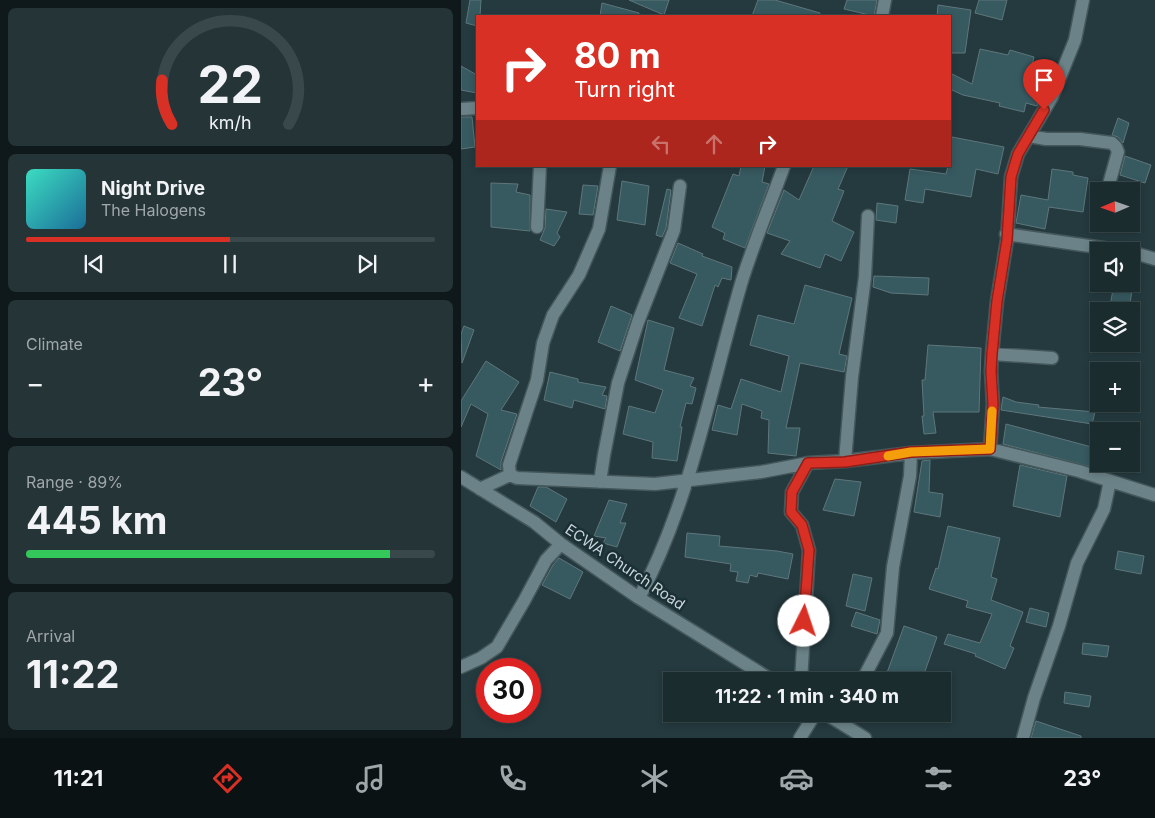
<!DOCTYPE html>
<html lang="en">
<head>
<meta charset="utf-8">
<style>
	body { margin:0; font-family:Inter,sans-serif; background:#243437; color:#f1f3f6; height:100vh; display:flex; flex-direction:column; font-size:19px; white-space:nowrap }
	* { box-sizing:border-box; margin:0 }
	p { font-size:16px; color:#a0a7aa }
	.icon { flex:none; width:28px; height:28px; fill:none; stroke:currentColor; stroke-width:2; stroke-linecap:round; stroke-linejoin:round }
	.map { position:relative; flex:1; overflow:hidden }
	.panel { display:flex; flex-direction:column; gap:8px; padding:8px; background:#0f181a; width:461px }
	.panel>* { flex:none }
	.guide { position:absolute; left:15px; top:15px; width:475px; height:152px; border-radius:0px; box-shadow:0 2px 8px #0003,0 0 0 1px #39484b; background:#d93025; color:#fff; overflow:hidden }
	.needle { width:32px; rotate:268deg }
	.fabs { position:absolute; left:629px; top:182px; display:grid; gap:10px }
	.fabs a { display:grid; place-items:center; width:50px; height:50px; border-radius:0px; background:#1b2c2f; box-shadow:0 2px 8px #0003,0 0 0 1px #39484b; font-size:25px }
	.speed { position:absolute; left:15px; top:658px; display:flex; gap:10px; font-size:25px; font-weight:700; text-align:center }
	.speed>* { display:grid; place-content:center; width:65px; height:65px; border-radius:50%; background:#1b2c2f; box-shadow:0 2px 8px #0003,0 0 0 1px #39484b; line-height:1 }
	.speed .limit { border:8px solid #d22; background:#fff; color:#111 }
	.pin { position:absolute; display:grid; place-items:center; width:42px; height:42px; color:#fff; margin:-51px -21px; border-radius:50% 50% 50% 0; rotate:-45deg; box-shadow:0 0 5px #0007 }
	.pin .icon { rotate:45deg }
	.me { position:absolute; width:55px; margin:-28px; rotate:4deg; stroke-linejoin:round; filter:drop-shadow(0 0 4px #0008) }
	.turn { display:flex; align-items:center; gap:18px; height:105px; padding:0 15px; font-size:22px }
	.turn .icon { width:65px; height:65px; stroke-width:2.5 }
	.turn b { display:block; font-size:35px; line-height:42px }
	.lanes { display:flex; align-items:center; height:48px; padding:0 15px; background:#0003; justify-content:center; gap:25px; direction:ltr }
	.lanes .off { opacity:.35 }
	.big { font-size:38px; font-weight:700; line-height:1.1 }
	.panel .tile { flex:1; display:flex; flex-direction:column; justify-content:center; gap:8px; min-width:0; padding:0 18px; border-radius:8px; background:#243437 }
	.panel .dial { align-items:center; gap:0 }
	.dial svg { height:130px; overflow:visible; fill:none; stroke:#39484b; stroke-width:7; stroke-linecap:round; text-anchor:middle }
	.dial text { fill:#f1f3f6; stroke:none }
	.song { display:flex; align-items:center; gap:15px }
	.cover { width:60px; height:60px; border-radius:8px; background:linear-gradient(135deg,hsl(170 70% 55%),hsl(200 70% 35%)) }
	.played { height:5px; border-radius:2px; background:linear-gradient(90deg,#d93025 50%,#39484b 50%) }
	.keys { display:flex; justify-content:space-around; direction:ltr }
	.heat { display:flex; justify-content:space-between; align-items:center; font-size:28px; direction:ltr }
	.charge { height:8px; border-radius:4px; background:linear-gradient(90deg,#34c759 89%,#39484b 0) }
	.trip { position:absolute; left:202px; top:672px; width:288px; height:50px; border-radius:0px; background:#1b2c2f; box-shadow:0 2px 8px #0003,0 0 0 1px #39484b; font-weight:700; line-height:50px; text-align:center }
	.dock { display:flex; height:80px; justify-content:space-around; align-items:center; background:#0b1213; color:#a0a7aa }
	.dock .icon { width:35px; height:35px }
	.dock .current { color:#d93025 }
	.dock b { font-size:22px; color:#f1f3f6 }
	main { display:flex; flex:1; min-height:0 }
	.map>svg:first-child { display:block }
</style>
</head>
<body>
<main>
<section class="panel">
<div class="tile dial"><svg viewBox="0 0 100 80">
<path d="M14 69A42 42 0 1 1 86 69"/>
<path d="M14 69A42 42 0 0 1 8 42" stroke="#d93025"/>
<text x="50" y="56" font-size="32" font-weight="700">22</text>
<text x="50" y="72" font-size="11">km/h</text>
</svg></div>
<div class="tile">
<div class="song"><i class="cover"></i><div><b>Night Drive</b><p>The Halogens</p></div></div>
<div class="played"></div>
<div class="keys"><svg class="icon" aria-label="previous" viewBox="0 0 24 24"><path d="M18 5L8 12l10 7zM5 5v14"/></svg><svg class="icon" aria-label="pause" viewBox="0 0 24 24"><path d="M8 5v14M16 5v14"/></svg><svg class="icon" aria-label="next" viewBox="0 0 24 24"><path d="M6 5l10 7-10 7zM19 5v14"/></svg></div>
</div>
<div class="tile"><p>Climate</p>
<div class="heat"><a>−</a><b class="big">23°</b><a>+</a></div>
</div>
<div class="tile"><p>Range · 89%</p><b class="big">445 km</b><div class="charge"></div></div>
<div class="tile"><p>Arrival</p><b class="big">11:22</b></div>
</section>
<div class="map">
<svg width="694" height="738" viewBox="0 0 694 738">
	<rect width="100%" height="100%" fill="#243a3f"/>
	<path fill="#375960" stroke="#5e767c" d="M9,0H20L19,16H16V26L5,23Z
		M168,0H208L203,15Z
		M297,0H314L359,13L358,16H291Z
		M386,0H416L413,16L383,9Z
		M518,0H546L541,20L514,13Z
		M141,3L178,13V16H139Z
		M477,5L510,10L504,53H489V16H476Z
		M519,49L547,55L549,50L573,57L566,86L584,90L576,106L565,103L563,112L538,106L539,103L502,95L489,89V73L511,84Z
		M0,66L16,75V93L0,90Z
		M0,117H11L14,147L0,149Z
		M657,118L668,123L662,143L657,137L651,135Z
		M491,137L543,147L537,174L515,169L510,197L464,189L462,203L444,200L449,169L485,174L487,166H489V148Z
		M664,156L690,165L684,183L659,175Z
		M280,166H304L301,182L308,184L284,248L262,239L264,233L251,227L272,174L278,176Z
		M353,166H387L377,189L383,191L371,221L393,232L380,261L364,254L359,268L320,254L329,241L306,233L323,190L338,200Z
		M591,169L612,172V175L627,178L622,212L588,207L584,229L555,223L560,195L587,200Z
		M161,181L188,186L184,225L156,220Z
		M30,183L57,184L55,192L69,195V231L30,227Z
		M122,185L137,186L132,215L118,214Z
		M206,189L210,190L205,228L201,237L195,235Z
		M416,203L437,206L435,223L415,220Z
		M85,209L106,212L96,233L99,237L93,246L79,240L84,228Z
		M217,243L242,254L241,256L271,267L270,280L261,278L257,287L254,285L241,326L218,318L236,274L209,263Z
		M413,276L468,278L467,295L430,293L412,287Z
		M653,284H672L668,310L649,306Z
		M344,285L391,298L378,354L386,356L383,372L339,363L325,428H339L335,456L307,453L308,420L300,418L301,411L281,404L276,435L251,430L257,405L270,409L280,379L320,392L328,356L289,345L297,315L333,324Z
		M150,306L171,315L159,351L137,342Z
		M187,320L213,328L203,370L233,378L229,386L235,388L231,404L225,403L219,427H221L216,461L191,458L192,442L162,434L168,406L194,413L202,390L174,380Z
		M3,326L13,330L1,363L0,334Z
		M467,345L520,348L518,412H472L475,433L463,434L461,416H463L461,380H464Z
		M25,361L58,382L40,410L56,414L40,462V470L15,456L27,414L10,404L0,427V401Z
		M89,372L117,379V382L145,387L141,395L146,396L144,409L113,400L111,408L83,400Z
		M542,397L555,402L578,405L577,407L634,412L631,424L540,410Z
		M545,424L638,449V469L542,444Z
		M469,460L468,492L482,494L479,517L453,512L461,461Z
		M559,465L606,476L599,517L552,506Z
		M374,479L400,482L393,516L362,510Z
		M77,487H85L106,499L95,522L69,506Z
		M148,500L166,504L159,523H165L156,547L142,543L145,538L133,536Z
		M487,526L539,538L530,577L536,579L530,600L562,612L549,646L553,648L544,669L514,656L515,654L483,644L487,634L519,643L531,614L505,607L507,601L468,589L475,568L477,569Z
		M226,533L259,536L258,546L316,551L332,554L327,579L297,573L296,577L289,575L287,583L275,581L277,572L269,571L270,564L224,557Z
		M657,551L683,556L680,574L654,569Z
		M98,558L122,572L109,599L81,585L92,565Z
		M392,574L411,578L404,611L385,606Z
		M569,608L588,613L585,627L565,622Z
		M395,612L419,620L416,634L390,626Z
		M443,626L476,637L462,677L460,681H423Z
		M622,643L648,646L646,657L621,654Z
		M604,692L630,696L628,707L603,703Z
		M575,721L620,736V738H570Z"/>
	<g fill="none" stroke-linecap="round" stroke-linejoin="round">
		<g stroke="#44575b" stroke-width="15">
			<path id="minor" d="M421,16L424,0
				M0,109L16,108
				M568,136L585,139H619L651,143L655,147L657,152L648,184
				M149,166L138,229L118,275L92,315L82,343L76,380L48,465L49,475L56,478L194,484L300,472L347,463L384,461L450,453L529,449L618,471L694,495
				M76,227L79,166
				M545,234L663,251
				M670,252L694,259
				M531,354L591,358
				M529,449L532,404L530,371L531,354L536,301L546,240L550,177L557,154L591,97L614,40L622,0
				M384,461L391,377L404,277L407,216
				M0,477L73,522L100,544L178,598L312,681
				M139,482L143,455L157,383L177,322L213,230L219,186
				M19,489L49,475
				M178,598C230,500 249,390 280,284C292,244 309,205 323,166
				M0,667L20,658L36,647L63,601L85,560L100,544
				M340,681L348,550L341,525L330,512L331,492L347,463
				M401,681L426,633L432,567L449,476L450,453
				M365,714L404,738
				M339,738L354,714
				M562,738L573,698L598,626L616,563L643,509L649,481"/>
		</g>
		<use href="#minor" stroke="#6b8388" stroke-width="12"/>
	</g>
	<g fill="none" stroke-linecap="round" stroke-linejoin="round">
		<g stroke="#8d1f18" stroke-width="12">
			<path id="route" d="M343,621L348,550L341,525L330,512L331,492L347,463L384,462L450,452L529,449L532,404L530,371L531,354L536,301L546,240L550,177L557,154L583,110"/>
		</g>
		<use href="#route" stroke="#d93025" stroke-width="9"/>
		<path stroke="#f59e0b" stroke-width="9" d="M427,456L450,452L529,449L531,411"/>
	</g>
	<g text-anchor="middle" stroke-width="5" stroke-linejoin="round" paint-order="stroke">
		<g font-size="15" fill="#c9d5d8" stroke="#1a3035">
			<text transform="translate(164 567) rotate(34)" y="5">ECWA Church Road</text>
		</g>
	</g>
</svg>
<div class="fabs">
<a><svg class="needle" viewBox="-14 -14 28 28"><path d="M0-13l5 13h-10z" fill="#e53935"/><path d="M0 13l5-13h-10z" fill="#a0a7aa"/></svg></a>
<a><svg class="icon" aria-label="sound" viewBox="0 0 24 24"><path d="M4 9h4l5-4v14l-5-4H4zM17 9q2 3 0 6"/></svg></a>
<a><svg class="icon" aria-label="layers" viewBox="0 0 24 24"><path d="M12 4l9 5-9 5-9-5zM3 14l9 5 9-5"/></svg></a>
<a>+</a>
<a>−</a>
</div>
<div class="speed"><div class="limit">30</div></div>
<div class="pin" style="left:583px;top:110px;background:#d93025"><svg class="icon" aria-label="arrive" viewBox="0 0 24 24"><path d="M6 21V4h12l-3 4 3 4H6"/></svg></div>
<svg class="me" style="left:343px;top:621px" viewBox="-20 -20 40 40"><circle r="19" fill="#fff"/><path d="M0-13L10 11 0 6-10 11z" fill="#d93025"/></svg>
<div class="trip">11:22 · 1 min · 340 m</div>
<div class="guide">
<div class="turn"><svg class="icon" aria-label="right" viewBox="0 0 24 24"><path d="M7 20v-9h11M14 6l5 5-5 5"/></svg><div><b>80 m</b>Turn right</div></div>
<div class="lanes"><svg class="icon off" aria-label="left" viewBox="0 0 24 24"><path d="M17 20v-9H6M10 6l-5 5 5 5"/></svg><svg class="icon off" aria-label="ahead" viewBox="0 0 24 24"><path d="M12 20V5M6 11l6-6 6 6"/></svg><svg class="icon" aria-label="right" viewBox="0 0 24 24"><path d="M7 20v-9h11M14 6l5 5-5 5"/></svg></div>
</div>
</div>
</main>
<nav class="dock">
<b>11:21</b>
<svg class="icon current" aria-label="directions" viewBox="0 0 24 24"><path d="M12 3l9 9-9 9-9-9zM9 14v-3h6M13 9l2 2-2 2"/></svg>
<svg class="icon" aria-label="music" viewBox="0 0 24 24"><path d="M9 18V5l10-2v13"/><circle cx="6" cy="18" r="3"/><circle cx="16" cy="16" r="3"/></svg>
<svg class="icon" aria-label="phone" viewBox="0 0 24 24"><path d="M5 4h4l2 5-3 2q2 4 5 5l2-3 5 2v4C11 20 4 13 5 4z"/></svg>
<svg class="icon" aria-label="climate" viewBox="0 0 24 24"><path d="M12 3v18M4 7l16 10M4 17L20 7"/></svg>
<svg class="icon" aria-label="car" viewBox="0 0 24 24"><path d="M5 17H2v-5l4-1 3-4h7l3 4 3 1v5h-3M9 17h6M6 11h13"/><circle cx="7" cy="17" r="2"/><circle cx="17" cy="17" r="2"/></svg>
<svg class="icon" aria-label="filters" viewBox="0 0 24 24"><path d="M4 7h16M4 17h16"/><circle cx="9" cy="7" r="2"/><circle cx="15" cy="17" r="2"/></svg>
<b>23°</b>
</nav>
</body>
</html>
